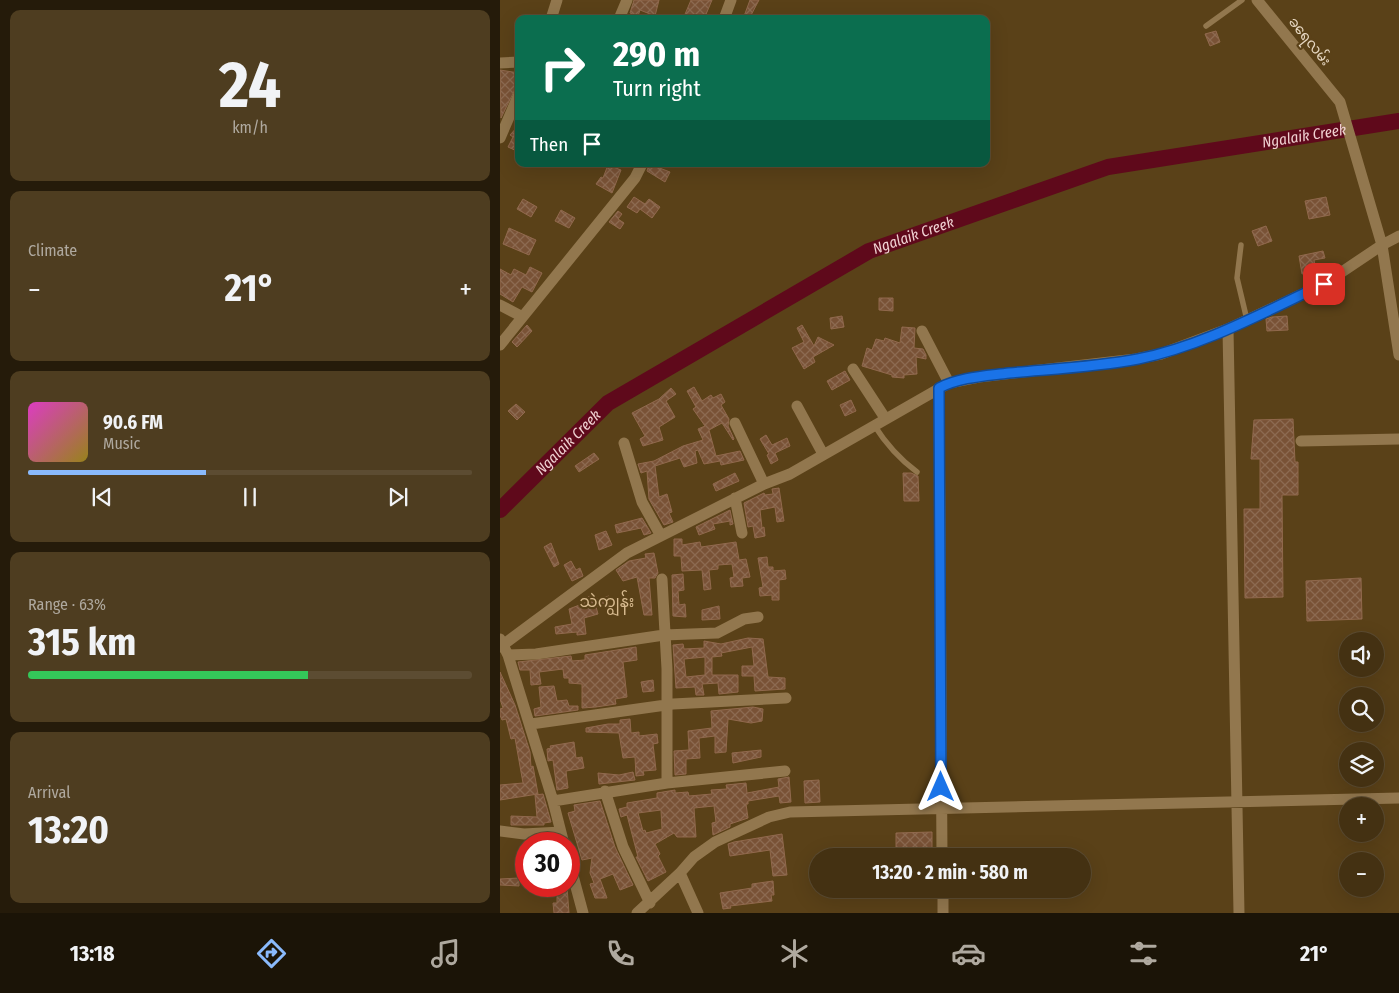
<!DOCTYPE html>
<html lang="en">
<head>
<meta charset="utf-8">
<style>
	body { margin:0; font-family:"Fira Sans Condensed","Noto Sans Myanmar",sans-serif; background:#4e3d20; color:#f1f3f6; height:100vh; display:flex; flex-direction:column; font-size:19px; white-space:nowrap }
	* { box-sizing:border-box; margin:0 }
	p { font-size:16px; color:#afa99f }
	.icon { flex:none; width:28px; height:28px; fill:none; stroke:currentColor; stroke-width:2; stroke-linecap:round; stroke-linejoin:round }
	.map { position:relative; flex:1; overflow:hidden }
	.details { display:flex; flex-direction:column; gap:10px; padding:10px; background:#251b0a; width:500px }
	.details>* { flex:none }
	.banner { position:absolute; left:15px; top:15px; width:475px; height:152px; border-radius:10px; box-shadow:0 5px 20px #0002,0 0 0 1px #5c4c32; background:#0b6e4f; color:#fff; overflow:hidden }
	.fabs { position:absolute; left:839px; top:632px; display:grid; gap:10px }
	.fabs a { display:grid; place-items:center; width:45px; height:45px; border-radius:50%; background:#443112; box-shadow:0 5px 20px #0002,0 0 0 1px #5c4c32; font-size:25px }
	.speed { position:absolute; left:15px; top:832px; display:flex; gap:10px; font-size:25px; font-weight:700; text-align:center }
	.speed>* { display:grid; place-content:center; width:65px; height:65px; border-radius:50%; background:#443112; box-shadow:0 5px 20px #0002,0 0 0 1px #5c4c32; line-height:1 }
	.speed .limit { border:8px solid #d22; background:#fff; color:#111 }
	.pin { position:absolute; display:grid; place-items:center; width:42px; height:42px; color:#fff; margin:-21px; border-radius:10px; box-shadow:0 2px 8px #0006 }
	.me { position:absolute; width:55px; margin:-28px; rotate:0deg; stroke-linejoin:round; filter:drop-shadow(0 0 4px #0008) }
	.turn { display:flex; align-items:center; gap:18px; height:105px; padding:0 15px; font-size:22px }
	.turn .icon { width:65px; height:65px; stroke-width:2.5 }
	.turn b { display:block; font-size:35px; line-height:42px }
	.then { display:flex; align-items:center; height:48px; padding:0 15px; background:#0003; gap:10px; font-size:19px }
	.big { font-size:38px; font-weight:700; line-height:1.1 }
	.details .tile { flex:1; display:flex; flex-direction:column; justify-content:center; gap:8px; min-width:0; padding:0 18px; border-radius:10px; background:#4e3d20 }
	.details .dial { align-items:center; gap:0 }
	.dial b { font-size:65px; line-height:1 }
	.song { display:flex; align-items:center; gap:15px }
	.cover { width:60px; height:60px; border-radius:8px; background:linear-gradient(135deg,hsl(310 70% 55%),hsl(50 70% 35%)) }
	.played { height:5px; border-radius:2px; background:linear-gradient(90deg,#8abafc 40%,#5c4c32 40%) }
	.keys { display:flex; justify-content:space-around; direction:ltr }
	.heat { display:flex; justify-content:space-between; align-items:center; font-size:28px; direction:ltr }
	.charge { height:8px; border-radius:4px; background:linear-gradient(90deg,#34c759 63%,#5c4c32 0) }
	.trip { position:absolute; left:309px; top:848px; width:282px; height:50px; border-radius:25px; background:#443112; box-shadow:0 5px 20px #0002,0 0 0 1px #5c4c32; font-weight:700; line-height:50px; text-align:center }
	.menu { display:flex; height:80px; justify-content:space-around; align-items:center; background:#1b1407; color:#afa99f }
	.menu .icon { width:35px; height:35px }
	.menu .active { color:#8abafc }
	.menu b { font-size:22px; color:#f1f3f6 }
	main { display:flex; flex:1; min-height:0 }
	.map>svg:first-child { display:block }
</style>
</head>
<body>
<main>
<section class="details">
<div class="tile dial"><b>24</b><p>km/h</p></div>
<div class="tile"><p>Climate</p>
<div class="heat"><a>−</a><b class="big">21°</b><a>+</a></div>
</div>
<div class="tile">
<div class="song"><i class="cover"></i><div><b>90.6 FM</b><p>Music</p></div></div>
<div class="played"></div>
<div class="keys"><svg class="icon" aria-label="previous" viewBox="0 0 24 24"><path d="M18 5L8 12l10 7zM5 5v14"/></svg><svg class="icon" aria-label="pause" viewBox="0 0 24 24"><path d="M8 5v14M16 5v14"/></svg><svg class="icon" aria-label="next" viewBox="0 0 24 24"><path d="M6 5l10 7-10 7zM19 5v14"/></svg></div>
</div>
<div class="tile"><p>Range · 63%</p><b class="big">315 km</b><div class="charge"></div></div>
<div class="tile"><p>Arrival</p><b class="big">13:20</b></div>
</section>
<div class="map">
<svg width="899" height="913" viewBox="0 0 899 913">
	<defs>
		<pattern id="building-cross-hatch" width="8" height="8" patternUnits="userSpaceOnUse" patternTransform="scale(1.25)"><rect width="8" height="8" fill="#795236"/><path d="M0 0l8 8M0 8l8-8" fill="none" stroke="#8c6a51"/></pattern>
	</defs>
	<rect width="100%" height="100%" fill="#5a4118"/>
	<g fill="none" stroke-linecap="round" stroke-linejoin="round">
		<path stroke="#5f091b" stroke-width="16" id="s1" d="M0,510L108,403L369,251L608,167L899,121"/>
	</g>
	<path fill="url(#building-cross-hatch)" stroke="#91694d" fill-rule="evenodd" d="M134,0H159L155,16L140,10L138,16L130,13Z
		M191,0H212L204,19H183Z
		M250,0H259L249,19H243Z
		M716,31L720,42L710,46L705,34Z
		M0,70L19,73V81L1,118Z
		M19,125V152L8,147L13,137L10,135Z
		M149,164L170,172L165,182L147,171Z
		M108,165L121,170L112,193L96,184L101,177L103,178Z
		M134,197L145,204L149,199L160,207L152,218L140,209L137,213L127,207Z
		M826,197L830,215L809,219L805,201Z
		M23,199L37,207L31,217L17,209Z
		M61,210L75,218L69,228L55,221Z
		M118,211L122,214L118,219L124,223L120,229L109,222Z
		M766,226L772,241L758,246L752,231Z
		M9,228L36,240L29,255L3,244Z
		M823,251L825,258L814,260L816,271L802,274L799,256Z
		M30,267L42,273L32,292L22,287L13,302L0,294V269L11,275L14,269L26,275Z
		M379,298H393V311L379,310Z
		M342,316L344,327L331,329L330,318Z
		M787,316L788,330L767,331L766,319L772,317Z
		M27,325L32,331L17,347L12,342Z
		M302,325L314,346L318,337L334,345L313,357L315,362L304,369L292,348L304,342L297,328Z
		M402,327L415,328L414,348L423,349L426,355V359L416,357L417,374L404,375V378L392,377V375L362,366L367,348L372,350L376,339L384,341L385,338L400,343Z
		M345,371L350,380L332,390L327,381Z
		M194,387L202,401L211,395L213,398L221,394L225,402L221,405L229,419L228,426L234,439L233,440L222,423L209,430L216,456L240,451L244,460L221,465L220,461L204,464L198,450L195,451L197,463L184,467L180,458L155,466L159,497L167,494L172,512L169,513L173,522L164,525L149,499L147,471L141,473L138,464L154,461L183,446L203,440L198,429L205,426L193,409L196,407L187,391Z
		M171,388L176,394L166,401L175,417L159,427L163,440L143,446L140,439L145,436L132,413L159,399Z
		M351,400L356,411L345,416L340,405Z
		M16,404L25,412L17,420L8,411Z
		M793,419L795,462H798V495H782L783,597L745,598L744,509H760V459H751L754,420Z
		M266,435L272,445L287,438L290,446L275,453L278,460L271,464L267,455L269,454L260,439Z
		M94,453L99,459L79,472L75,466Z
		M235,473L239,481L216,491L213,484Z
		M403,473H411L418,476L419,501H404Z
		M279,488L284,521L277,522L275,507L260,510L262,528L264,527L265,536L255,538L253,526L248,527L244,503L264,493L265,495L273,494L272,489Z
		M230,510L233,524L230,525V521L213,524L215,529L199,535L196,527Z
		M142,518L151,533L144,535L141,528L117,533L115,525Z
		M106,531L112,545L99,550L95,535Z
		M174,539H182V545L200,542L201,547L236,542L239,560L246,559L250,577L242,578L243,586L231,587L230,578L234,577L232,564L218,565V569L209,570L211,589L204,590L202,570L182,571L181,556H174Z
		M51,543L59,564L54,567L44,547Z
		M154,553L158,573L155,578H149L152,615H144L137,577L123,581L116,570L129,561L146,558L145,554Z
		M267,557L268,567H273V571L285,570L286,579L279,580V600H272V595L260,596L259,588L263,587L258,558Z
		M71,561L76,570L80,568L83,576L72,581L64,565Z
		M183,574L184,590L178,591L179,605L185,604L186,617L173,616L172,575Z
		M861,578L862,619L807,621L806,581Z
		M95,594L97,599L109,596L111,600L96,607L98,614L84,618L86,634L77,635V632L56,634L55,627L72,624L69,609L90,601L88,597Z
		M219,606L220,619L202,620V610Z
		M248,638L263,639L268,677L285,678V689L255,691L254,676H242V666H254L252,647L221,653L222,656L212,657V675H238V692L219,694L218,683L202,684L204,695H196L195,687L176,688L173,645L183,644L184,649L204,648V641L221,644ZM205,657V675L186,677L184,659Z
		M136,647L137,660L123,662L127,697L115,699L116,704L96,707L82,708V684L69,683V678H64L63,669L39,672L41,684L31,685L30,670H20L18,662L71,656L72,661L85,660V655Z
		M0,672L15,705L30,752L31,767L33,766L38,794L0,800V785L23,783L15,738L11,739L6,719L2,720L0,715V709L3,708L0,699Z
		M153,680L154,691L143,692L141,682Z
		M54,686L57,701L67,700L69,706H78V710L35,716L34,709L41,707L39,687Z
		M253,707L263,709L262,721L251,723L228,719L226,752L215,753V736L199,738L200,758L186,759V774L175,775L174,751L189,750L188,731L212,728L211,711Z
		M130,719L131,733L139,732V736L157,734L158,743L153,744L156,770L143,771L144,775L136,776L135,757L123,758L119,733L86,732V728L108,724H120V720Z
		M74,742L76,758L82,757L84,768L66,771L68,788L57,790L53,760L48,761L47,749L51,748L50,746Z
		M261,750V757L233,763L232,753Z
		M133,772L135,780L99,784L98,773L119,775Z
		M289,777L291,802L280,803L279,796L248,801V804H246L248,818L230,824V827L213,835L212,823L216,822L214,806L194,808L196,837H177L174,833L155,844L160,854L158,856L166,872L148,881L136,857H138L127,815L121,817L119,809L127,807V803L157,798V793L175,790V793L188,792L189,796L212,794L211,790L227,789L226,785L246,783L247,793L279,787L278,779ZM161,810L162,829L146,833L145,830L143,831L138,813Z
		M319,780L320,802L305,803L304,781Z
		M43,794L51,822L44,823V825H11V816L37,817L35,795Z
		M100,801L115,847L133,885L120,890L113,874L100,879L107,898H95L90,884L94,883L90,873L92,858L82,860L68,813L75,811L74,805Z
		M432,832V856H396V833Z
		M282,834L287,875L273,876L270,850L230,856L228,844L234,842Z
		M19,878V886L0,885V879Z
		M273,881L274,895H271L272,901L230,906L231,908L223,909L220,893L252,888V884Z
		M67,887L69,913H54L53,903H57V888Z"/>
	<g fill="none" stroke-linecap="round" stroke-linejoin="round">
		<path stroke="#92774e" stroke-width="5.5" d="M706,26L742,0
			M741,245L737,278L747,320
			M374,425C386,444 398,458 417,472"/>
		<path stroke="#92774e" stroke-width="11" d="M757,0L840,102L882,245L899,355
			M51,19L57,0
			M119,19L127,0
			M224,19L231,0
			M0,63L19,62
			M0,138L19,94
			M0,305L21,316
			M728,329L739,913
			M422,331L449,383
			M0,345L135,178L142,164
			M353,369L385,418
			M439,388L442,856
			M297,406L323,454
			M235,423L264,484
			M801,441L899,439
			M124,443L142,502L161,536
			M235,498L242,533
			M162,579L167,669V783
			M0,639L8,655L53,801L167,783L285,771
			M0,647L127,553L264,484L290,474L449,383L479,377L636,359L661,354L728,329L824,284L882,245L899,236
			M8,655L36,654L164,635L217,633L244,619L258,617
			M31,724L173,704L286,698
			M105,791L123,847L150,903
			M53,801L64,844
			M0,831L24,834L61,832
			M69,861L83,913
			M180,873L198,913
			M443,889V913
			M137,913L180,873L194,857L215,842L269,817L290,812L899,798"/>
	</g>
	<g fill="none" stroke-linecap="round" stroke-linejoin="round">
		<g stroke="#114b97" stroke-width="12">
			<path id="route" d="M441,787L439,388C460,377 486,376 509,373C552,369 596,367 638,359C703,346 764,312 824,284"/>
		</g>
		<use href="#route" stroke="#1a73e8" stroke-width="9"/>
	</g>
	<g text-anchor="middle" stroke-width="4.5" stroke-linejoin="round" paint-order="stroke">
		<g font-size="14" fill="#e8d9c4" stroke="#5a4118">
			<text transform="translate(810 41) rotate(51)" y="5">ခရေလမ်း</text>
		</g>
		<g font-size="15" font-style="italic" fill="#f0d1d2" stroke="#5a4118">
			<text dy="5" stroke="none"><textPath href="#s1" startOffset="906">Ngalaik Creek</textPath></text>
			<text dy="5" stroke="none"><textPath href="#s1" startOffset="501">Ngalaik Creek</textPath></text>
			<text dy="5" stroke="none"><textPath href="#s1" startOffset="96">Ngalaik Creek</textPath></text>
		</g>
		<g font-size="16" fill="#d7ba8f" stroke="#5a4118">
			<text x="107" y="607">သဲကျွန်း</text>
		</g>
	</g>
</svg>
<div class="fabs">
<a><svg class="icon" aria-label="sound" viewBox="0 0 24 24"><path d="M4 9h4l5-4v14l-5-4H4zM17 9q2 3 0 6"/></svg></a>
<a><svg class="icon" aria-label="search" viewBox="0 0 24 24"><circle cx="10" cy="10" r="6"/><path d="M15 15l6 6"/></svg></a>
<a><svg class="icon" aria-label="layers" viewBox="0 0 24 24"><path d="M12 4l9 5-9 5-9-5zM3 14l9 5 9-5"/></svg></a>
<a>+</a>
<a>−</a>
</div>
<div class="speed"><div class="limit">30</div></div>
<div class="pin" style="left:824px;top:284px;background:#d93025"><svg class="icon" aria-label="arrive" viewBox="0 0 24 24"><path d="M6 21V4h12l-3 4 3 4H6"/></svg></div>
<svg class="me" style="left:441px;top:787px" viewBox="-20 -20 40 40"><path d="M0-17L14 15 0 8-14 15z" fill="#1a73e8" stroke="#fff" stroke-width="4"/></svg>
<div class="trip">13:20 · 2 min · 580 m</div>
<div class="banner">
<div class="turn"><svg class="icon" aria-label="right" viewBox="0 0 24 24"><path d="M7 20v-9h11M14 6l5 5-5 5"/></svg><div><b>290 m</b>Turn right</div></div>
<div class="then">Then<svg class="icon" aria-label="arrive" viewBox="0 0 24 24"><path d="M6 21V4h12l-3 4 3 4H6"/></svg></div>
</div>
</div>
</main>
<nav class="menu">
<b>13:18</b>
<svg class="icon active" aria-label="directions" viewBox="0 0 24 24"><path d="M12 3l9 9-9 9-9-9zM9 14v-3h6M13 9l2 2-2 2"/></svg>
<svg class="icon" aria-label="music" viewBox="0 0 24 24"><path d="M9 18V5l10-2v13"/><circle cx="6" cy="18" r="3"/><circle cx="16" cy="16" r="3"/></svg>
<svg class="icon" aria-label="phone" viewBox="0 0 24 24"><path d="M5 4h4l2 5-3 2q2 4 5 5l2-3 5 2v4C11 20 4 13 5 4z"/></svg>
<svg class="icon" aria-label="climate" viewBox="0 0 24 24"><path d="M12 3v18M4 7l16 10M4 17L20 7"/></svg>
<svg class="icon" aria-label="car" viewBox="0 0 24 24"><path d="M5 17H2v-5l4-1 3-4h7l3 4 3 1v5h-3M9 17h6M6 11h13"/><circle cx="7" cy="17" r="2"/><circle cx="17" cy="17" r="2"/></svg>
<svg class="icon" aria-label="filters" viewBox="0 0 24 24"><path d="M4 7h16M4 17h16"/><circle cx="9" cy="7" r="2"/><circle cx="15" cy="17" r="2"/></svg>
<b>21°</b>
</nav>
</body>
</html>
